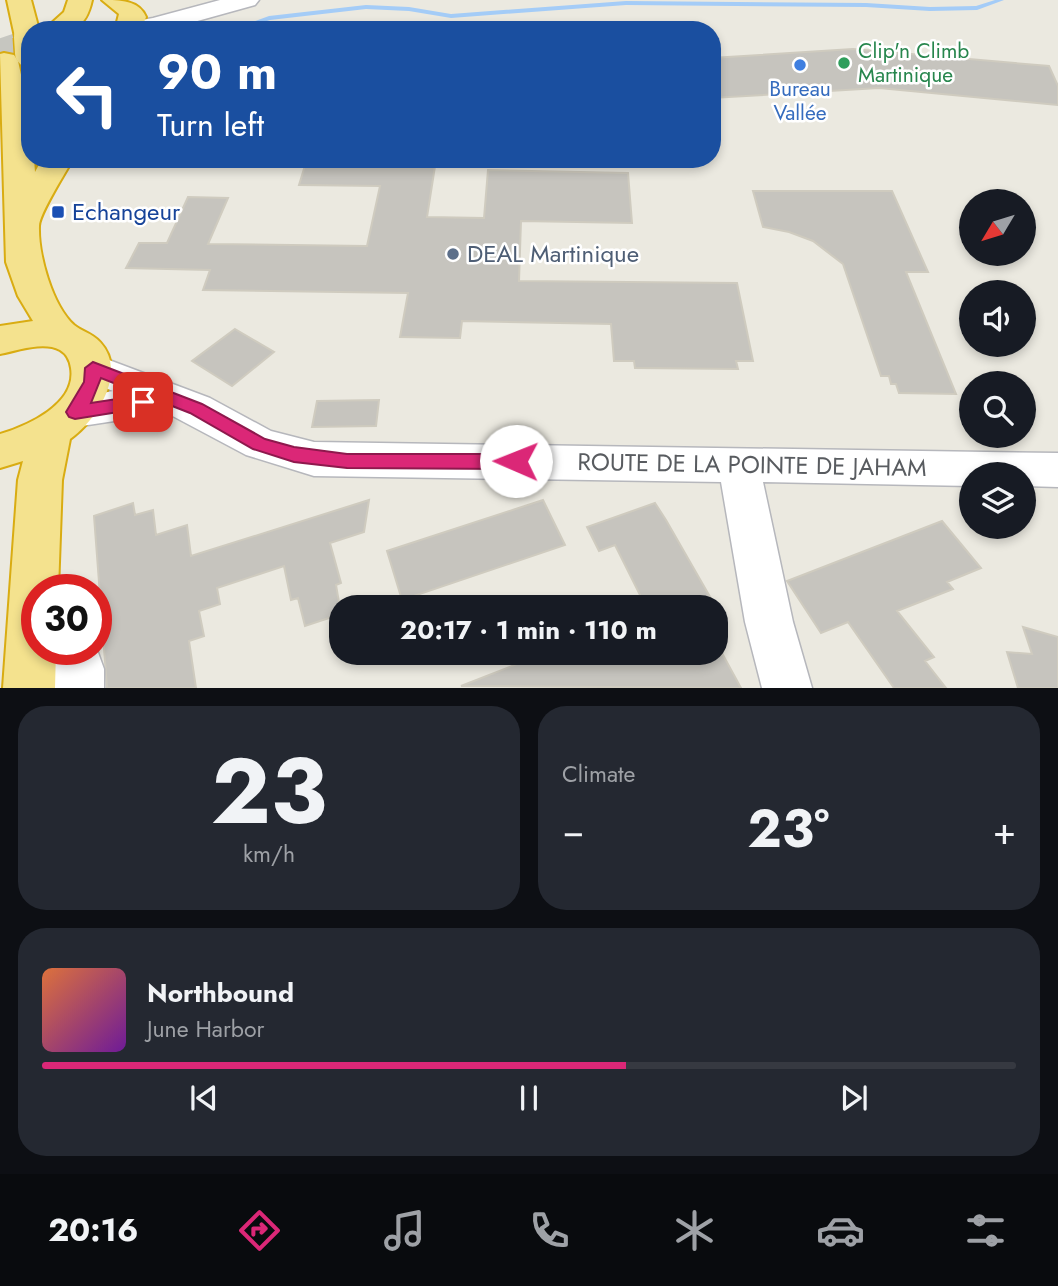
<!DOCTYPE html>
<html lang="en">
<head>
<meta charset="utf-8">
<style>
	body { margin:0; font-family:Jost,sans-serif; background:#242831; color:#f1f3f6; height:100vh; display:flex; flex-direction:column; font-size:26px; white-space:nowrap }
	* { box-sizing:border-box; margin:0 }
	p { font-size:23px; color:#9ea1a6 }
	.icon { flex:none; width:38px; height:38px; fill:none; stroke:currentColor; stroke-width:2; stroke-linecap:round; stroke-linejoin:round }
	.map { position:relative; height:688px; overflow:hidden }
	.panel { display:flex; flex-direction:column; gap:18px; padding:18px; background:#0d0f14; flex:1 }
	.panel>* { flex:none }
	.top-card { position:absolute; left:21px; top:21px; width:700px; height:147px; border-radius:28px; box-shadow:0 4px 10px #0003; background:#1a4fa0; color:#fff; overflow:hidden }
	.needle { width:46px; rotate:232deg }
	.fabs { position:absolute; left:959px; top:189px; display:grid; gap:14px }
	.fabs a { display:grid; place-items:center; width:77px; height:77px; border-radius:50%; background:#171b24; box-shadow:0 4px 10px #0003; font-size:35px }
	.speed { position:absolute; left:21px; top:574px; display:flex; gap:14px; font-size:35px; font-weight:700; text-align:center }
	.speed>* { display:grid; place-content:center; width:91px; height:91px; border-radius:50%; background:#171b24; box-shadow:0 4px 10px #0003; line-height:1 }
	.speed .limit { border:10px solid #d22; background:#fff; color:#111 }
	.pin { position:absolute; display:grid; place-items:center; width:60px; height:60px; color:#fff; margin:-30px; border-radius:14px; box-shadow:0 4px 10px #0006 }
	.me { position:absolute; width:77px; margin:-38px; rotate:271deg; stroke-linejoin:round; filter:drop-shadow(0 0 5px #0008) }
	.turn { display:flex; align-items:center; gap:24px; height:147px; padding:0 21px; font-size:32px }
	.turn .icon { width:91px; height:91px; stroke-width:2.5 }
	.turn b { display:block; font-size:49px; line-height:60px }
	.big { font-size:52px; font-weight:700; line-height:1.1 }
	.panel .tile { flex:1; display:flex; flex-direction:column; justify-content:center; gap:10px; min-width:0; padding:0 24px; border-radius:28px; background:#242831 }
	.panel .dial { align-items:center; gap:0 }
	.dial b { font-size:91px; line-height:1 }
	.song { display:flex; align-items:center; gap:21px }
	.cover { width:84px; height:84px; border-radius:10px; background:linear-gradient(135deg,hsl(20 70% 55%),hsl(280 70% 35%)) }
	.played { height:7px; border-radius:4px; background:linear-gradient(90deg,#db2777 60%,#363941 60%) }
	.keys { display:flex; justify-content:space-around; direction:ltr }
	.heat { display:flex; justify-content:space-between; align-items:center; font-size:38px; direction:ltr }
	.panel .tiles { flex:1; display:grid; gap:18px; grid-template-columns:1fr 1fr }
	.tile:last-child { grid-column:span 2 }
	.trip { position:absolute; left:329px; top:595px; width:399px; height:70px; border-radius:28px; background:#171b24; box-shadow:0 4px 10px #0003; font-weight:700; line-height:70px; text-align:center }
	.dock { display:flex; height:112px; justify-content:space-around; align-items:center; background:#090b0e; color:#9ea1a6 }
	.dock .icon { width:49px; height:49px }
	.dock .on { color:#db2777 }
	.dock b { font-size:32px; color:#f1f3f6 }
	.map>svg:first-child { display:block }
</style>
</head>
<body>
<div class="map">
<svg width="1058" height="688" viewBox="0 0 1058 688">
	<rect width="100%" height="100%" fill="#ebe9e0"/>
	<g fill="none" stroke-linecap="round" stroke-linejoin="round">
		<path fill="#a4ccf7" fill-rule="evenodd" d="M995,0H1004L977,10L930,11L866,7L626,5L451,18L409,11L366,9L270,20L240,30H230L269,16L366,5L409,7L451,14L626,1L866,3L930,7L976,6Z"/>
	</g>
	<path fill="#c6c4be" stroke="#cfcbbf" stroke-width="2" d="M853,49L1049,66L1058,86V105L879,88L712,98V58Z
		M307,159L436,160L427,217L484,218L488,170L628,173L632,223L521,221L519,281L737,283L753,361H736L738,369L635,368L634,361H614L611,324L462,321L460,338L400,337L408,293L203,290L210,270L126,268L139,243H167L188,197L228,198L208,244L367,246L380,186L299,185Z
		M753,191H892L928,272H906L956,394L899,393L896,384H891L889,376H881L843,264L813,241L789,232L763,227Z
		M235,329L274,352L232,386L192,361Z
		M379,400L376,426L312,427L317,401Z
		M369,500L364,532L330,543L341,583L336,585L341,614L305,626L298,598L291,600L284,566L217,588L220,604L199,611L204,636L189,641L196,688H107L94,516L133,503L135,515L153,510L156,535L187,525L191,556Z
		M543,500L565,545L402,600L387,551Z
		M655,503L666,520L717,609L646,607L615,545L599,551L587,527Z
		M942,521L981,568L947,582L953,589L897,611L934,657L925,661L946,688H894L848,622L821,633L787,581Z
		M1023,627L1058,637V688H1018L1007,652L1032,654Z
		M716,642L741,688L461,686L545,653H716Z"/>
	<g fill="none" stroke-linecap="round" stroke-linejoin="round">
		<path stroke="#c6c6c0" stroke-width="26" stroke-dasharray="26 13" stroke-linecap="butt" d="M0,54L30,48"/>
		<path stroke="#c6c6c0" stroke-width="28" stroke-dasharray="28 14" stroke-linecap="butt" d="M0,53L30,43"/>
		<g stroke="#b6b7bc" stroke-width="3">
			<path id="minor" d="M220,0H259L255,5L165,30H111L114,25L153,18Z
				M93,354L210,398L271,431L314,442L1058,453V487L1024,486V474H971V486L763,482L793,622L812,688H762L745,622L721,482L314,476L246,455L167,413L75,427L61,423L55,412L61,401L113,391L80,378L74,368L80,358Z
				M96,647L104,669V688H54V669L49,649H96Z"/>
		</g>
		<g stroke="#d9ac12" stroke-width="4">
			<path id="highway" d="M7,0H31L39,30H30V44L19,43L15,37Z
				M68,0H92C85,31 73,30 44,30L64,12Z
				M102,0C120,0 139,0 146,17L141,30H115L119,14Z
				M4,53L14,55L18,61L30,116V159H34L35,172L42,159H73C66,172 39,214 39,226C38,254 52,305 74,325C81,331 92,333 100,342C128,372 97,420 70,439L62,480L58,590H37V649H56L55,688H3L18,480L23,461L0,468V434C27,426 77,404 71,368C70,361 67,354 60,350C43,341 17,351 0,354V326L33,321L18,296L6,262L0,54Z"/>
		</g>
		<use href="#minor" fill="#fff" fill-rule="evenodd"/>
		<use href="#highway" fill="#f4e28e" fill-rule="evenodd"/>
		<g stroke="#d9ac12" stroke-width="31" stroke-linecap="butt">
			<path id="highway-bridge" d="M28,37L29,53"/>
		</g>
		<use href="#highway-bridge" stroke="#f4e28e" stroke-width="28"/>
	</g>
	<path fill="#db2777" stroke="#8e194d" stroke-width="2" d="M93,362L202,404L265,439L294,447L347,454H516L522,456L525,461L522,467L516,469L347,468L294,462L253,449L190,413L101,378L91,403L143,395L149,397L151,402L149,406L143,408L75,419L69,417L66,412L84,382L85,368Z"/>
	<circle fill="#2e9e5b" stroke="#fff" stroke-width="2.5" cx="844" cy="63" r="7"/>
	<circle fill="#3f7fe0" stroke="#fff" stroke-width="2.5" cx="800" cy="65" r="7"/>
	<rect fill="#1a4fb4" stroke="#fff" stroke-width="2.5" x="51" y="205" width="14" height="14" rx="3.5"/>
	<circle fill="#5c6f8a" stroke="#fff" stroke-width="2.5" cx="453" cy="254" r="7"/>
	<g text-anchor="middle" stroke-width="5" stroke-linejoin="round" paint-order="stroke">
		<g font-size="21" fill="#27864d" stroke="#fff" text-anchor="start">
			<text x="858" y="58">Clip'n Climb<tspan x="858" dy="24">Martinique</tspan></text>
		</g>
		<g font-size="21" fill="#366cbe" stroke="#fff">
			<text x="800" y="96">Bureau<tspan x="800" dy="24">Vallée</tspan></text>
		</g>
		<g font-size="24" fill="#164399" stroke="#fff" text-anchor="start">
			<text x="72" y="220">Echangeur</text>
		</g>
		<g font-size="24" fill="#4e5e75" stroke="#fff" text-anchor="start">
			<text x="467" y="262">DEAL Martinique</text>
		</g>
		<g font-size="24" fill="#595c60" stroke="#fff">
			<text transform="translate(752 465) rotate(1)" y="8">ROUTE DE LA POINTE DE JAHAM</text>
		</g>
	</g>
</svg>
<div class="fabs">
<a><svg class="needle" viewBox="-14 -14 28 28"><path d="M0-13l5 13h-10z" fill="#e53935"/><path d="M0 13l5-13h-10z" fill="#9ea1a6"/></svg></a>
<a><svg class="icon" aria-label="sound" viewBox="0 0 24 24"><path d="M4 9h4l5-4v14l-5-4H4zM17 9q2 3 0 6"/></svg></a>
<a><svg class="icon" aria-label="search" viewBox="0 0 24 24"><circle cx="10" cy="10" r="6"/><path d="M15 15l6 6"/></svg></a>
<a><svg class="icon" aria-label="layers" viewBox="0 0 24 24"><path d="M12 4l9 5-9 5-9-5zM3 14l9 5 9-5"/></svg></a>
</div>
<div class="speed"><div class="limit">30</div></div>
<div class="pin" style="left:143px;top:402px;background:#d93025"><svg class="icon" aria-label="arrive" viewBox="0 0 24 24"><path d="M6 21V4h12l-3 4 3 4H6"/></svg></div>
<svg class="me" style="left:516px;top:461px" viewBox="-20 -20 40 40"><circle r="19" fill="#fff"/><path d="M0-13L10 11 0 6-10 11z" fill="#db2777"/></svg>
<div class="trip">20:17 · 1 min · 110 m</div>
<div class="top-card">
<div class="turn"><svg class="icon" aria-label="left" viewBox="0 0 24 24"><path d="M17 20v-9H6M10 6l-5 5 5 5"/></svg><div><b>90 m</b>Turn left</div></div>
</div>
</div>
<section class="panel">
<div class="tiles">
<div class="tile dial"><b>23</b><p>km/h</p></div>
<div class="tile"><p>Climate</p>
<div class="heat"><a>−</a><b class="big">23°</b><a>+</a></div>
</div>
<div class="tile">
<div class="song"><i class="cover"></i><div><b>Northbound</b><p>June Harbor</p></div></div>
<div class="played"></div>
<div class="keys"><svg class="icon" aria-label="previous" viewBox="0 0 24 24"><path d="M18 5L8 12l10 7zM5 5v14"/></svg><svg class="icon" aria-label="pause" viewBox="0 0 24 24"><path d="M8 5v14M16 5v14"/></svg><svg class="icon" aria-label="next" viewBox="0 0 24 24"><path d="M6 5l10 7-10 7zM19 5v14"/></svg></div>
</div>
</div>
</section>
<nav class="dock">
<b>20:16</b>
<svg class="icon on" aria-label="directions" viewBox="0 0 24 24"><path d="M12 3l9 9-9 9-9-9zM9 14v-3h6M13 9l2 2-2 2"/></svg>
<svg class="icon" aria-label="music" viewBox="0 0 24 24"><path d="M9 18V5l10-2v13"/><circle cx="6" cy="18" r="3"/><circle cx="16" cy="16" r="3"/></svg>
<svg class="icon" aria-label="phone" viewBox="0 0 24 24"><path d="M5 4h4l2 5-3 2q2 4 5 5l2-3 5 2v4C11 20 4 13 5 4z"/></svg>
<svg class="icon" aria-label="climate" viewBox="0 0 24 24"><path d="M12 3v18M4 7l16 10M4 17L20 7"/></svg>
<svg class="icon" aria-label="car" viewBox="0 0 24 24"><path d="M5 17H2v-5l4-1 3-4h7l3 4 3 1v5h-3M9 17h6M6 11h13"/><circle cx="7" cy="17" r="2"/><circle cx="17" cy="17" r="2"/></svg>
<svg class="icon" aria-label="filters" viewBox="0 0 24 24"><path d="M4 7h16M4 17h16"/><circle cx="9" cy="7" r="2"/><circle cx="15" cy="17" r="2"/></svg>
</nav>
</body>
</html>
